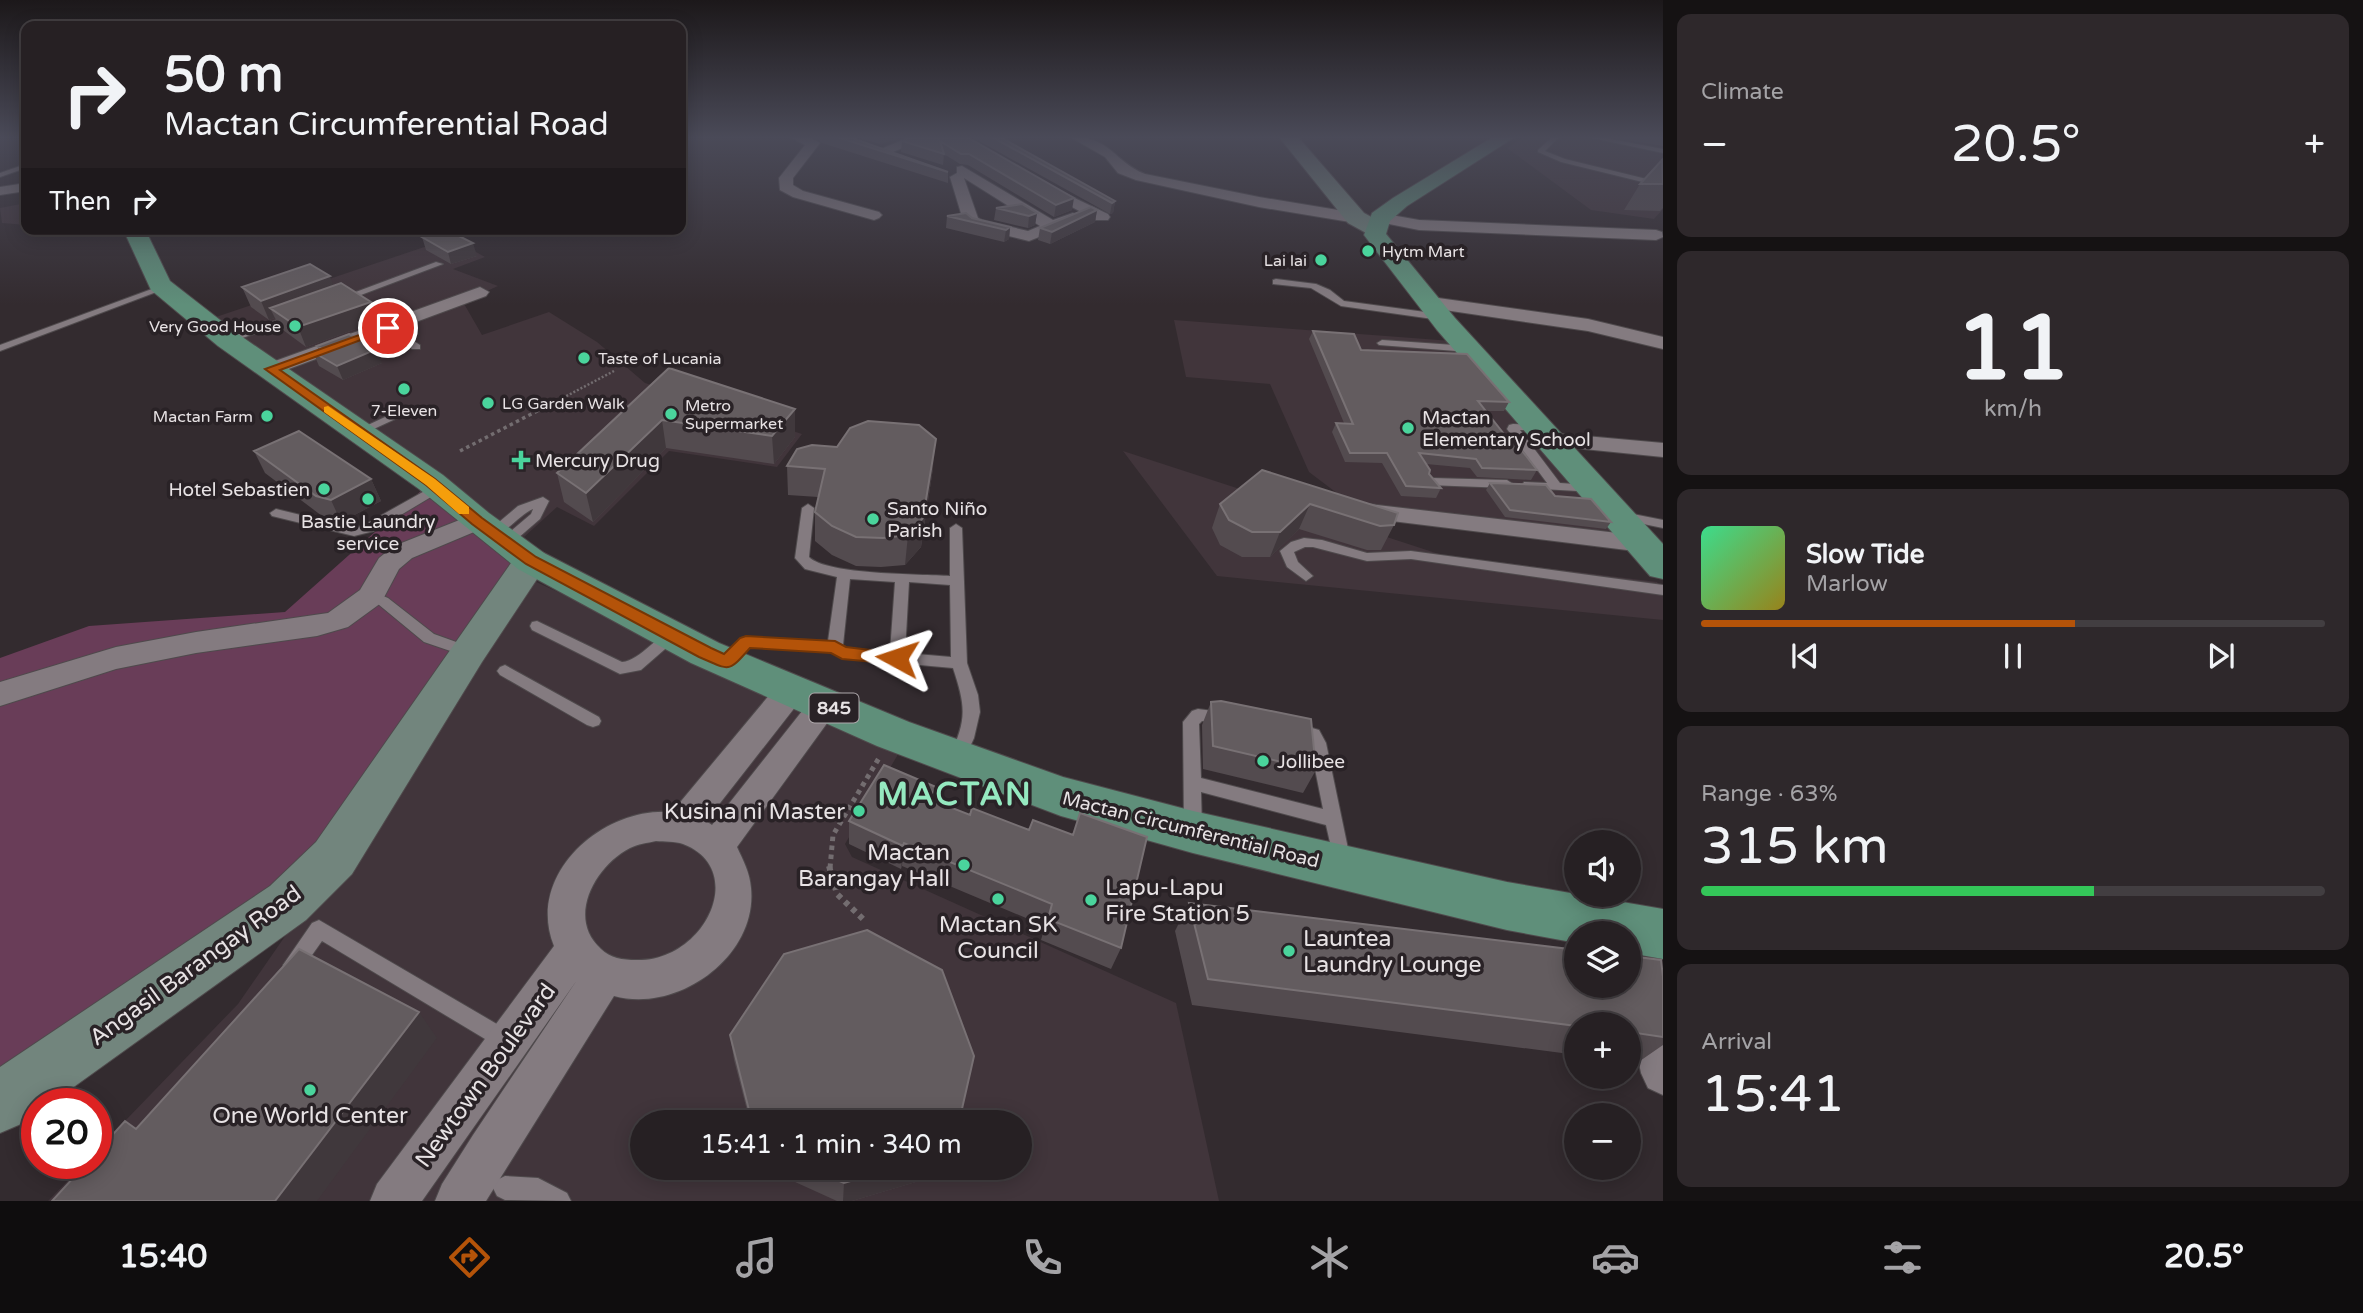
<!DOCTYPE html>
<html lang="en">
<head>
<meta charset="utf-8">
<style>
	body { margin:0; font-family:"Varela Round",sans-serif; background:#2e282b; color:#f1f3f6; height:100vh; display:flex; flex-direction:column; font-size:26px; white-space:nowrap }
	* { box-sizing:border-box; margin:0 }
	p { font-size:23px; color:#a4a3a6 }
	.icon { flex:none; width:38px; height:38px; fill:none; stroke:currentColor; stroke-width:2; stroke-linecap:round; stroke-linejoin:round }
	.map { position:relative; flex:1; overflow:hidden }
	.sheet { display:flex; flex-direction:column; gap:14px; padding:14px; background:#151213; width:700px }
	.sheet>* { flex:none }
	.top-card { position:absolute; left:21px; top:21px; width:665px; height:214px; border-radius:14px; box-shadow:0 4px 18px #0003,0 0 0 2px #423e41; background:#262023; color:#f1f3f6; overflow:hidden }
	.buttons { position:absolute; left:1564px; top:830px; display:grid; gap:14px }
	.buttons a { display:grid; place-items:center; width:77px; height:77px; border-radius:50%; background:#262023; box-shadow:0 4px 18px #0003,0 0 0 2px #423e41; font-size:35px }
	.speed { position:absolute; left:21px; top:1088px; display:flex; gap:14px; font-size:35px; font-weight:700; text-align:center }
	.speed>* { display:grid; place-content:center; width:91px; height:91px; border-radius:50%; background:#262023; box-shadow:0 4px 18px #0003,0 0 0 2px #423e41; line-height:1 }
	.speed .limit { border:10px solid #d22; background:#fff; color:#111 }
	.pin { position:absolute; display:grid; place-items:center; width:60px; height:60px; color:#fff; margin:-30px; border:4px solid #fff; border-radius:50%; box-shadow:0 2px 7px #0007 }
	.me { position:absolute; width:77px; margin:-38px; rotate:275deg; stroke-linejoin:round; filter:drop-shadow(0 0 5px #0008) }
	.turn { display:flex; align-items:center; gap:24px; height:147px; padding:0 28px; font-size:32px }
	.turn .icon { width:91px; height:91px; stroke-width:2.5 }
	.turn b { display:block; font-size:49px; line-height:60px }
	.then { display:flex; align-items:center; height:66px; padding:0 28px; background:#0003; gap:14px; font-size:26px }
	.big { font-size:52px; font-weight:600; line-height:1.1 }
	.sheet .tile { flex:1; display:flex; flex-direction:column; justify-content:center; gap:10px; min-width:0; padding:0 24px; border-radius:14px; background:#2e282b }
	.sheet .dial { align-items:center; gap:0 }
	.dial b { font-size:91px; line-height:1 }
	.song { display:flex; align-items:center; gap:21px }
	.cover { width:84px; height:84px; border-radius:10px; background:linear-gradient(135deg,hsl(150 70% 55%),hsl(50 70% 35%)) }
	.played { height:7px; border-radius:4px; background:linear-gradient(90deg,#b45309 60%,#423e41 60%) }
	.keys { display:flex; justify-content:space-around; direction:ltr }
	.heat { display:flex; justify-content:space-between; align-items:center; font-size:38px; direction:ltr }
	.charge { height:10px; border-radius:5px; background:linear-gradient(90deg,#34c759 63%,#423e41 0) }
	.trip { position:absolute; left:630px; top:1110px; width:402px; height:70px; border-radius:35px; background:#262023; box-shadow:0 4px 18px #0003,0 0 0 2px #423e41; font-weight:600; line-height:70px; text-align:center }
	.dock { display:flex; height:112px; justify-content:space-around; align-items:center; background:#0f0d0e; color:#a4a3a6 }
	.dock .icon { width:49px; height:49px }
	.dock .on { color:#b45309 }
	.dock b { font-size:32px; color:#f1f3f6 }
	main { display:flex; flex:1; min-height:0 }
	.map>svg:first-child { display:block }
</style>
</head>
<body>
<main>
<div class="map">
<svg width="1663" height="1201" viewBox="0 0 1663 1201">
	<rect width="100%" height="100%" fill="#332b2f"/>
	<path fill="#41353b" fill-rule="evenodd" d="M1524,137H1663V209L1654,219L1591,210L1507,148Z
		M26,203V225L2,223L0,208Z
		M451,238L485,257L453,269L498,286L463,302L482,335L549,312L597,342L645,383L802,434L777,467L669,451L594,526L557,507L524,537L213,318Z
		M1174,320L1452,341L1619,537L1350,503L1309,472L1270,384L1186,377Z
		M1123,451L1442,555L1657,582L1663,590V620L1217,576Z
		M532,580L900,751L845,844L852,857L1176,1003L1219,1201H48L84,1164H96V1151L238,1004ZM642,1122H1020V1167H642Z"/>
	<path fill="#693d58" d="M431,482L531,561L260,933L0,1090V658L89,626L285,612Z"/>
	<g fill="none" stroke-linecap="round" stroke-linejoin="round">
		<g stroke="#4f4a4c" stroke-width="2">
			<path id="lane" d="M1552,137H1559L1545,151L1565,159L1663,183V187L1561,162L1538,152V150Z
				M1587,137H1600L1663,149V153Z
				M26,164V168L0,177V173Z
				M436,262L443,264L345,301L337,299Z
				M1276,279L1316,284L1330,290L1344,301L1440,314L1445,317L1440,320L1341,306L1311,288L1273,284V280Z
				M160,286L167,288L0,351V345Z
				M293,314L298,317L296,319L231,342L223,340Z
				M388,325L420,345V349H412L385,330L383,328Z
				M1382,340L1469,346L1474,349L1469,352L1379,345L1377,343Z
				M400,410L405,413L404,415L363,434H355L353,432Z
				M1513,424L1543,425L1545,427L1539,430H1520L1560,483L1591,485L1595,486L1597,489L1595,492L1524,488L1522,485L1524,482L1547,483L1507,429L1509,425Z
				M1432,478L1507,480L1513,484L1507,488L1428,485L1426,482L1428,479Z
				M437,484L441,485L443,488L441,491L374,531L354,536L272,516L270,513L276,509L354,528L364,525Z
				M543,497L549,501L540,519L510,545H500L498,542L531,514L533,509C518,515 504,538 487,536L486,533L518,506Z
				M808,504L814,508L809,557C827,575 921,574 950,576V528L956,524L962,528L967,663L978,695L980,712L974,738L963,762L957,764L951,762L949,757C967,720 966,707 953,668L842,658L831,652L750,647L732,666H722L720,662L722,658L741,638L746,637L828,641L837,577L805,569L795,558L802,508ZM850,579L895,582L890,652L846,648L843,645ZM909,582L950,585L951,657L905,653Z
				M1623,512L1663,520V528L1619,519L1617,516L1619,513Z
				M1304,538L1322,540L1367,553L1411,551L1663,585V595L1411,559L1367,561L1313,547H1305L1294,552L1298,562L1313,576L1306,581L1287,567L1280,551L1291,542Z
				M371,591L388,598L434,634L473,648L475,652L473,656L468,657L424,642L378,604L366,599L364,596L366,593Z
				M537,621L622,662C643,660 660,628 678,632L680,636L641,670L620,674L532,630L530,626L532,622Z
				M505,665L599,717L601,721L599,725L593,727L587,725L500,675L497,671L500,667Z
				M1198,709L1229,713L1231,717L1229,721L1223,723L1202,721L1199,724L1201,778L1323,809L1310,744L1307,740L1289,733L1287,729L1289,725L1295,723L1319,730L1326,743L1351,863L1348,869L1342,871L1336,869L1326,825L1201,792L1202,827L1199,832L1193,835L1187,832L1184,827L1183,722L1192,711Z
				M319,920L514,1034L518,1041L514,1048L507,1052L500,1048L322,941L300,972L293,975L286,972L283,965L312,923Z
				M505,1176L538,1178L567,1193L571,1201L505,1200L497,1196L493,1188L497,1180Z"/>
		</g>
		<g stroke="#4f4a4c" stroke-width="2">
			<path id="street" d="M790,137H809L820,143L793,178V185L803,191L879,212L882,215L879,218L874,220L793,197L780,190L779,178L805,145Z
				M910,137H929L888,154H878L876,151Z
				M1070,137C1111,136 1114,162 1145,174L1259,197L1356,213L1364,218L1356,223L1259,207L1136,180L1118,173L1105,157Z
				M962,166L1053,220L1073,213L1081,218L1079,221L1029,241L971,227L963,220L950,177L957,173V167ZM964,178L1040,226L1028,231L982,220L978,218Z
				M26,183V191L0,195V187Z
				M1062,192L1108,214L1110,217L1108,220H1096L1057,199L1055,196L1057,193Z
				M1380,213L1419,220L1656,230L1662,232L1663,237L1656,240L1419,230L1374,221L1372,218L1374,215Z
				M480,287L489,292L486,296L278,373H264L261,369L264,365Z
				M1431,297L1588,319L1663,337V349L1588,331L1424,307L1422,303Z
				M1552,433L1663,443V457L1544,445L1541,440L1544,435Z
				M1360,503L1643,536L1652,538L1656,544L1652,550L1643,552L1351,516L1347,511L1351,506Z
				M477,513L486,515L490,521L486,527L412,558L399,569L381,603L348,627L317,636L196,653L116,669L0,706V682L116,647L196,632L328,613L360,590L379,558L394,546Z
				M792,677L803,681L807,689L803,697L706,821L712,825L814,696L825,692L836,696L841,704L737,847C743,860 750,873 751,888C758,956 678,1014 614,996L486,1201H435L442,1184L473,1135L577,980L422,1201H370L377,1184L554,946C525,874 603,806 672,812L781,681ZM656,841C664,842 675,841 683,844C749,869 705,962 636,960C623,960 610,958 601,949C566,918 595,866 630,848C638,844 647,843 656,841Z
				M1650,993L1663,999V1095L1648,1088L1641,1073L1629,1014L1635,999Z"/>
		</g>
		<g stroke="#4f4a4c" stroke-width="2">
			<path id="secondary" d="M1279,137H1298L1364,213L1384,224L1387,229L1384,234H1368L1348,223Z
				M531,549L544,553L549,561L482,662L352,874L306,920L50,1104H37V1114L21,1124L0,1133V1067L270,886L316,842L518,553Z"/>
		</g>
		<g stroke="#4f4a4c" stroke-width="2">
			<path id="primary" d="M1493,137H1515L1407,206L1390,221L1386,234L1455,318L1663,544V579L1650,576L1437,330L1364,235L1372,213L1393,198Z
				M123,229H145L170,281L238,334L443,475L489,513L544,553L719,643L909,722L1063,777L1193,811L1507,882L1663,909V959L1629,953V933H1577V943L1507,930L1193,853L1061,816L877,746L691,663L518,569L419,489L218,346L151,290Z"/>
		</g>
		<path stroke="#736d70" stroke-width="2.5" stroke-dasharray="2 2" stroke-linecap="butt" d="M538,411L614,371"/>
		<path stroke="#736d70" stroke-width="3.5" stroke-dasharray="3.5 3.5" stroke-linecap="butt" d="M460,451L541,409"/>
		<path stroke="#736d70" stroke-width="5" stroke-dasharray="4.5 4.5" stroke-linecap="butt" d="M830,868L833,835L879,758"/>
		<path stroke="#736d70" stroke-width="6" stroke-dasharray="5 5" stroke-linecap="butt" d="M829,866L837,894L865,921"/>
		<use href="#lane" fill="#847b80" fill-rule="evenodd"/>
		<use href="#street" fill="#847b80" fill-rule="evenodd"/>
		<use href="#secondary" fill="#72857d" fill-rule="evenodd"/>
		<use href="#primary" fill="#5f8f7a" fill-rule="evenodd"/>
	</g>
	<path fill="#534b4f" d="M814,137H849L948,172V183L822,143Z
		M857,137H902L880,144Z
		M967,137L1072,210L1054,217L968,165L960,164L944,154L943,165L901,152L902,141Z
		M972,137H1000L1115,201L1113,213L1110,214Z
		M1606,137H1663V146Z
		M1663,160V208L1660,211L1624,210L1640,184Z
		M996,208L1037,213L1035,225L1028,228L994,220Z
		M1097,210L1095,222L1050,244L1038,240L1040,228Z
		M947,216L972,218L1010,227L1009,239L1004,242L946,228Z
		M422,237L477,256L451,264L426,250Z
		M334,285L378,321L306,347L279,327L275,318L269,320L251,307L242,287Z
		M1313,331L1361,350L1509,402L1504,411H1486L1508,439L1537,470L1531,480L1477,477L1470,468L1426,464L1429,474L1441,488L1436,498L1401,496L1382,463L1345,462L1332,432L1336,423H1344L1309,339Z
		M317,346L382,363L343,380L319,366L313,352L319,350Z
		M669,368L795,437L774,464L666,448L593,522L564,502L557,473Z
		M837,447L933,468L921,547L905,565L881,567L856,566L832,555L815,541V512L818,497L788,495L787,466Z
		M254,451L371,479L381,501L341,522L326,519L265,473Z
		M1262,470L1394,525L1381,550H1367L1299,529L1270,557H1242L1220,545L1212,528L1220,504Z
		M1490,483L1555,496L1611,522L1606,529L1505,517L1486,490Z
		M1211,702L1316,770L1303,793L1203,769L1202,725Z
		M936,787L934,801L1121,948L1111,969L1041,940L1045,926L902,866L901,869L849,844V821Z
		M1189,903L1663,977V1045L1637,1063L1629,1062V1024H1577V1055L1192,1005L1175,931Z
		M730,1035L959,1122H750L734,1060Z
		M762,1167H948L946,1173L852,1201H837Z"/>
	<path fill="#40383c" d="M880,137H902L880,144Z
		M1074,198L1072,210L1054,217L1056,205Z
		M1115,201L1113,213L1110,214L1112,203Z
		M1097,210L1095,222L1050,244L1052,232Z
		M1037,213L1035,225L1028,228L1029,216Z
		M1010,227L1009,239L1004,242L1006,230Z
		M473,243L477,256L451,264L448,252Z
		M330,276L337,295L270,308L275,318L269,320L261,301Z
		M371,302L378,321L306,347L298,327Z
		M377,349L382,363L343,380L337,366Z
		M795,409V437L774,464L772,436Z
		M662,420L666,448L593,522L586,493Z
		M936,439L933,468L921,547L905,565L908,535Z
		M371,479L381,501L341,522L331,500Z
		M1310,504L1299,529L1270,557L1280,532Z
		M936,787L933,810L929,799Z
		M904,843L902,866L901,869L903,846Z
		M419,1012L437,1038L317,1201H275Z
		M899,1167H948L946,1173L852,1201H843L844,1183Z"/>
	<path fill="#635c5f" stroke="#787174" stroke-width="2" d="M837,137H849L948,172Z
		M912,137H967L1074,198L1056,205L969,154H961L940,141L944,154L902,141Z
		M992,137H1000L1115,201L1112,203Z
		M1662,160L1663,184H1640Z
		M1022,204L1037,213L1029,216L996,208Z
		M1091,207L1097,210L1052,232L1040,228Z
		M966,213L972,218L1010,227L1006,230L947,216Z
		M447,230L473,243L448,252L422,237Z
		M310,264L330,276L261,301L242,287Z
		M341,283L371,302L298,327L270,308Z
		M1313,331L1354,334L1361,350L1467,354L1509,402L1478,401L1508,439H1513L1537,470L1482,468L1476,459L1419,453L1430,470L1429,474L1441,488L1406,486L1387,453H1350L1336,423L1353,424Z
		M349,334L377,349L337,366L313,352L322,349L317,346Z
		M669,368L795,409L772,436L662,420L586,493L557,473Z
		M868,421L919,425L936,439L923,518L908,535L883,538L856,537L832,526L815,512L825,469L787,466L797,449L812,445L837,447L850,428Z
		M299,431L371,479L331,500L316,496L254,451Z
		M1262,470L1398,513L1394,525L1380,526L1310,504L1280,532H1252L1229,520L1220,504Z
		M1490,483L1546,485L1555,496L1591,499L1611,522L1510,510Z
		M1221,701L1311,719L1316,770L1213,746L1211,702Z
		M884,765L936,787L929,799L970,815L972,808L1029,830L1033,820L1073,835L1080,813L1147,837L1121,948L1048,919L1052,904L904,843L903,846L849,821Z
		M1189,903L1577,950V985H1629V956L1661,960L1663,977V1037L1629,1032V1024H1577V1026L1208,979Z
		M867,930L942,970L974,1056L959,1122H752L730,1035L784,954Z
		M299,949L419,1012L275,1201H52L86,1164H96V1153L125,1121L136,1129Z
		M806,1167H899L844,1183Z"/>
	<linearGradient id="sky" x2="0" y2="1"><stop stop-color="#1c181a"/><stop offset="0.45" stop-color="#4a4a58"/><stop offset="1" stop-color="#4a4a58" stop-opacity="0"/></linearGradient>
	<rect width="1663" height="305" fill="url(#sky)"/>
	<path fill="#b45309" stroke="#753606" stroke-width="2" d="M384,326L393,328L280,370L435,479L482,518L536,557L711,648L724,654L740,638L746,636L835,641L846,647L903,654L906,658L903,662L897,664L842,659L831,653L750,648C727,674 730,670 699,657L526,564L472,524L426,485L265,369Z"/>
	<path fill="#f59e0b" d="M328,406L435,479L469,507V514H459L426,485L324,412V407Z"/>
	<g fill="#4ad49c" stroke="#292226" stroke-width="2.5">
		<circle cx="1368" cy="251" r="7"/>
		<circle cx="1321" cy="260" r="7"/>
		<circle cx="295" cy="326" r="7"/>
		<circle cx="584" cy="358" r="7"/>
		<circle cx="404" cy="389" r="7"/>
		<circle cx="488" cy="403" r="7"/>
		<circle cx="671" cy="414" r="7"/>
		<circle cx="267" cy="416" r="7"/>
		<circle cx="1408" cy="428" r="7"/>
		<path d="M517.5 449.5h7v7h7v7h-7v7h-7v-7h-7v-7h7z"/>
		<circle cx="324" cy="489" r="7"/>
		<circle cx="368" cy="499" r="7"/>
		<circle cx="873" cy="519" r="7"/>
		<circle cx="1263" cy="761" r="7"/>
		<circle cx="859" cy="811" r="7"/>
		<circle cx="964" cy="865" r="7"/>
		<circle cx="998" cy="899" r="7"/>
		<circle cx="1091" cy="900" r="7"/>
		<circle cx="1289" cy="951" r="7"/>
		<circle cx="310" cy="1090" r="7"/>
	</g>
	<g text-anchor="middle" stroke-width="7" stroke-linejoin="round" paint-order="stroke">
		<g font-size="16" fill="#e7e2e4" stroke="#292226" text-anchor="start">
			<text x="1382" y="257">Hytm Mart</text>
			<text x="1307" y="266" text-anchor="end">Lai lai</text>
			<text x="281" y="332" text-anchor="end">Very Good House</text>
			<text x="598" y="364">Taste of Lucania</text>
			<text x="502" y="409">LG Garden Walk</text>
			<text x="685" y="411">Metro<tspan x="685" dy="18">Supermarket</tspan></text>
			<text x="404" y="416" text-anchor="middle">7-Eleven</text>
			<text x="253" y="422" text-anchor="end">Mactan Farm</text>
		</g>
		<rect fill="#292226" stroke="#aea8ab" stroke-width="2" x="809.5" y="693.5" width="49" height="29" rx="5"/>
		<g font-size="18" font-weight="bold" fill="#e7e2e4">
			<text x="834" y="714">845</text>
		</g>
		<g font-size="19" fill="#e7e2e4" stroke="#292226" text-anchor="start">
			<text x="1422" y="424">Mactan<tspan x="1422" dy="22">Elementary School</tspan></text>
			<text x="535" y="467">Mercury Drug</text>
			<text x="310" y="496" text-anchor="end">Hotel Sebastien</text>
			<text x="887" y="515">Santo Niño<tspan x="887" dy="22">Parish</tspan></text>
			<text x="368" y="528" text-anchor="middle">Bastie Laundry<tspan x="368" dy="22">service</tspan></text>
			<text x="1277" y="768">Jollibee</text>
		</g>
		<g font-size="19" fill="#e7e2e4" stroke="#292226">
			<text transform="translate(1191 829) rotate(14)" y="7">Mactan Circumferential Road</text>
		</g>
		<g font-size="23" fill="#e7e2e4" stroke="#292226" text-anchor="end">
			<text x="845" y="819">Kusina ni Master</text>
			<text x="950" y="860">Mactan<tspan x="950" dy="26">Barangay Hall</tspan></text>
			<text x="1105" y="895" text-anchor="start">Lapu-Lapu<tspan x="1105" dy="26">Fire Station 5</tspan></text>
			<text x="998" y="932" text-anchor="middle">Mactan SK<tspan x="998" dy="26">Council</tspan></text>
			<text x="1303" y="946" text-anchor="start">Launtea<tspan x="1303" dy="26">Laundry Lounge</tspan></text>
			<text x="310" y="1123" text-anchor="middle">One World Center</text>
		</g>
		<g font-size="23" fill="#e7e2e4" stroke="#292226">
			<text transform="translate(195 965) rotate(-36)" y="8">Angasil Barangay Road</text>
			<text transform="translate(485 1075) rotate(-54)" y="8">Newtown Boulevard</text>
		</g>
		<g font-size="32" font-weight="bold" letter-spacing="2" fill="#95e9c0" stroke="#292226">
			<text x="955" y="805">MACTAN</text>
		</g>
	</g>
</svg>
<div class="buttons">
<a><svg class="icon" aria-label="sound" viewBox="0 0 24 24"><path d="M4 9h4l5-4v14l-5-4H4zM17 9q2 3 0 6"/></svg></a>
<a><svg class="icon" aria-label="layers" viewBox="0 0 24 24"><path d="M12 4l9 5-9 5-9-5zM3 14l9 5 9-5"/></svg></a>
<a>+</a>
<a>−</a>
</div>
<div class="speed"><div class="limit">20</div></div>
<div class="pin" style="left:388px;top:328px;background:#d93025"><svg class="icon" aria-label="arrive" viewBox="0 0 24 24"><path d="M6 21V4h12l-3 4 3 4H6"/></svg></div>
<svg class="me" style="left:897px;top:658px" viewBox="-20 -20 40 40"><path d="M0-17L14 15 0 8-14 15z" fill="#b45309" stroke="#fff" stroke-width="4"/></svg>
<div class="trip">15:41 · 1 min · 340 m</div>
<div class="top-card">
<div class="turn"><svg class="icon" aria-label="right" viewBox="0 0 24 24"><path d="M7 20v-9h11M14 6l5 5-5 5"/></svg><div><b>50 m</b>Mactan Circumferential Road</div></div>
<div class="then">Then<svg class="icon" aria-label="right" viewBox="0 0 24 24"><path d="M7 20v-9h11M14 6l5 5-5 5"/></svg></div>
</div>
</div>
<section class="sheet">
<div class="tile"><p>Climate</p>
<div class="heat"><a>−</a><b class="big">20.5°</b><a>+</a></div>
</div>
<div class="tile dial"><b>11</b><p>km/h</p></div>
<div class="tile">
<div class="song"><i class="cover"></i><div><b>Slow Tide</b><p>Marlow</p></div></div>
<div class="played"></div>
<div class="keys"><svg class="icon" aria-label="previous" viewBox="0 0 24 24"><path d="M18 5L8 12l10 7zM5 5v14"/></svg><svg class="icon" aria-label="pause" viewBox="0 0 24 24"><path d="M8 5v14M16 5v14"/></svg><svg class="icon" aria-label="next" viewBox="0 0 24 24"><path d="M6 5l10 7-10 7zM19 5v14"/></svg></div>
</div>
<div class="tile"><p>Range · 63%</p><b class="big">315 km</b><div class="charge"></div></div>
<div class="tile"><p>Arrival</p><b class="big">15:41</b></div>
</section>
</main>
<nav class="dock">
<b>15:40</b>
<svg class="icon on" aria-label="directions" viewBox="0 0 24 24"><path d="M12 3l9 9-9 9-9-9zM9 14v-3h6M13 9l2 2-2 2"/></svg>
<svg class="icon" aria-label="music" viewBox="0 0 24 24"><path d="M9 18V5l10-2v13"/><circle cx="6" cy="18" r="3"/><circle cx="16" cy="16" r="3"/></svg>
<svg class="icon" aria-label="phone" viewBox="0 0 24 24"><path d="M5 4h4l2 5-3 2q2 4 5 5l2-3 5 2v4C11 20 4 13 5 4z"/></svg>
<svg class="icon" aria-label="climate" viewBox="0 0 24 24"><path d="M12 3v18M4 7l16 10M4 17L20 7"/></svg>
<svg class="icon" aria-label="car" viewBox="0 0 24 24"><path d="M5 17H2v-5l4-1 3-4h7l3 4 3 1v5h-3M9 17h6M6 11h13"/><circle cx="7" cy="17" r="2"/><circle cx="17" cy="17" r="2"/></svg>
<svg class="icon" aria-label="filters" viewBox="0 0 24 24"><path d="M4 7h16M4 17h16"/><circle cx="9" cy="7" r="2"/><circle cx="15" cy="17" r="2"/></svg>
<b>20.5°</b>
</nav>
</body>
</html>
